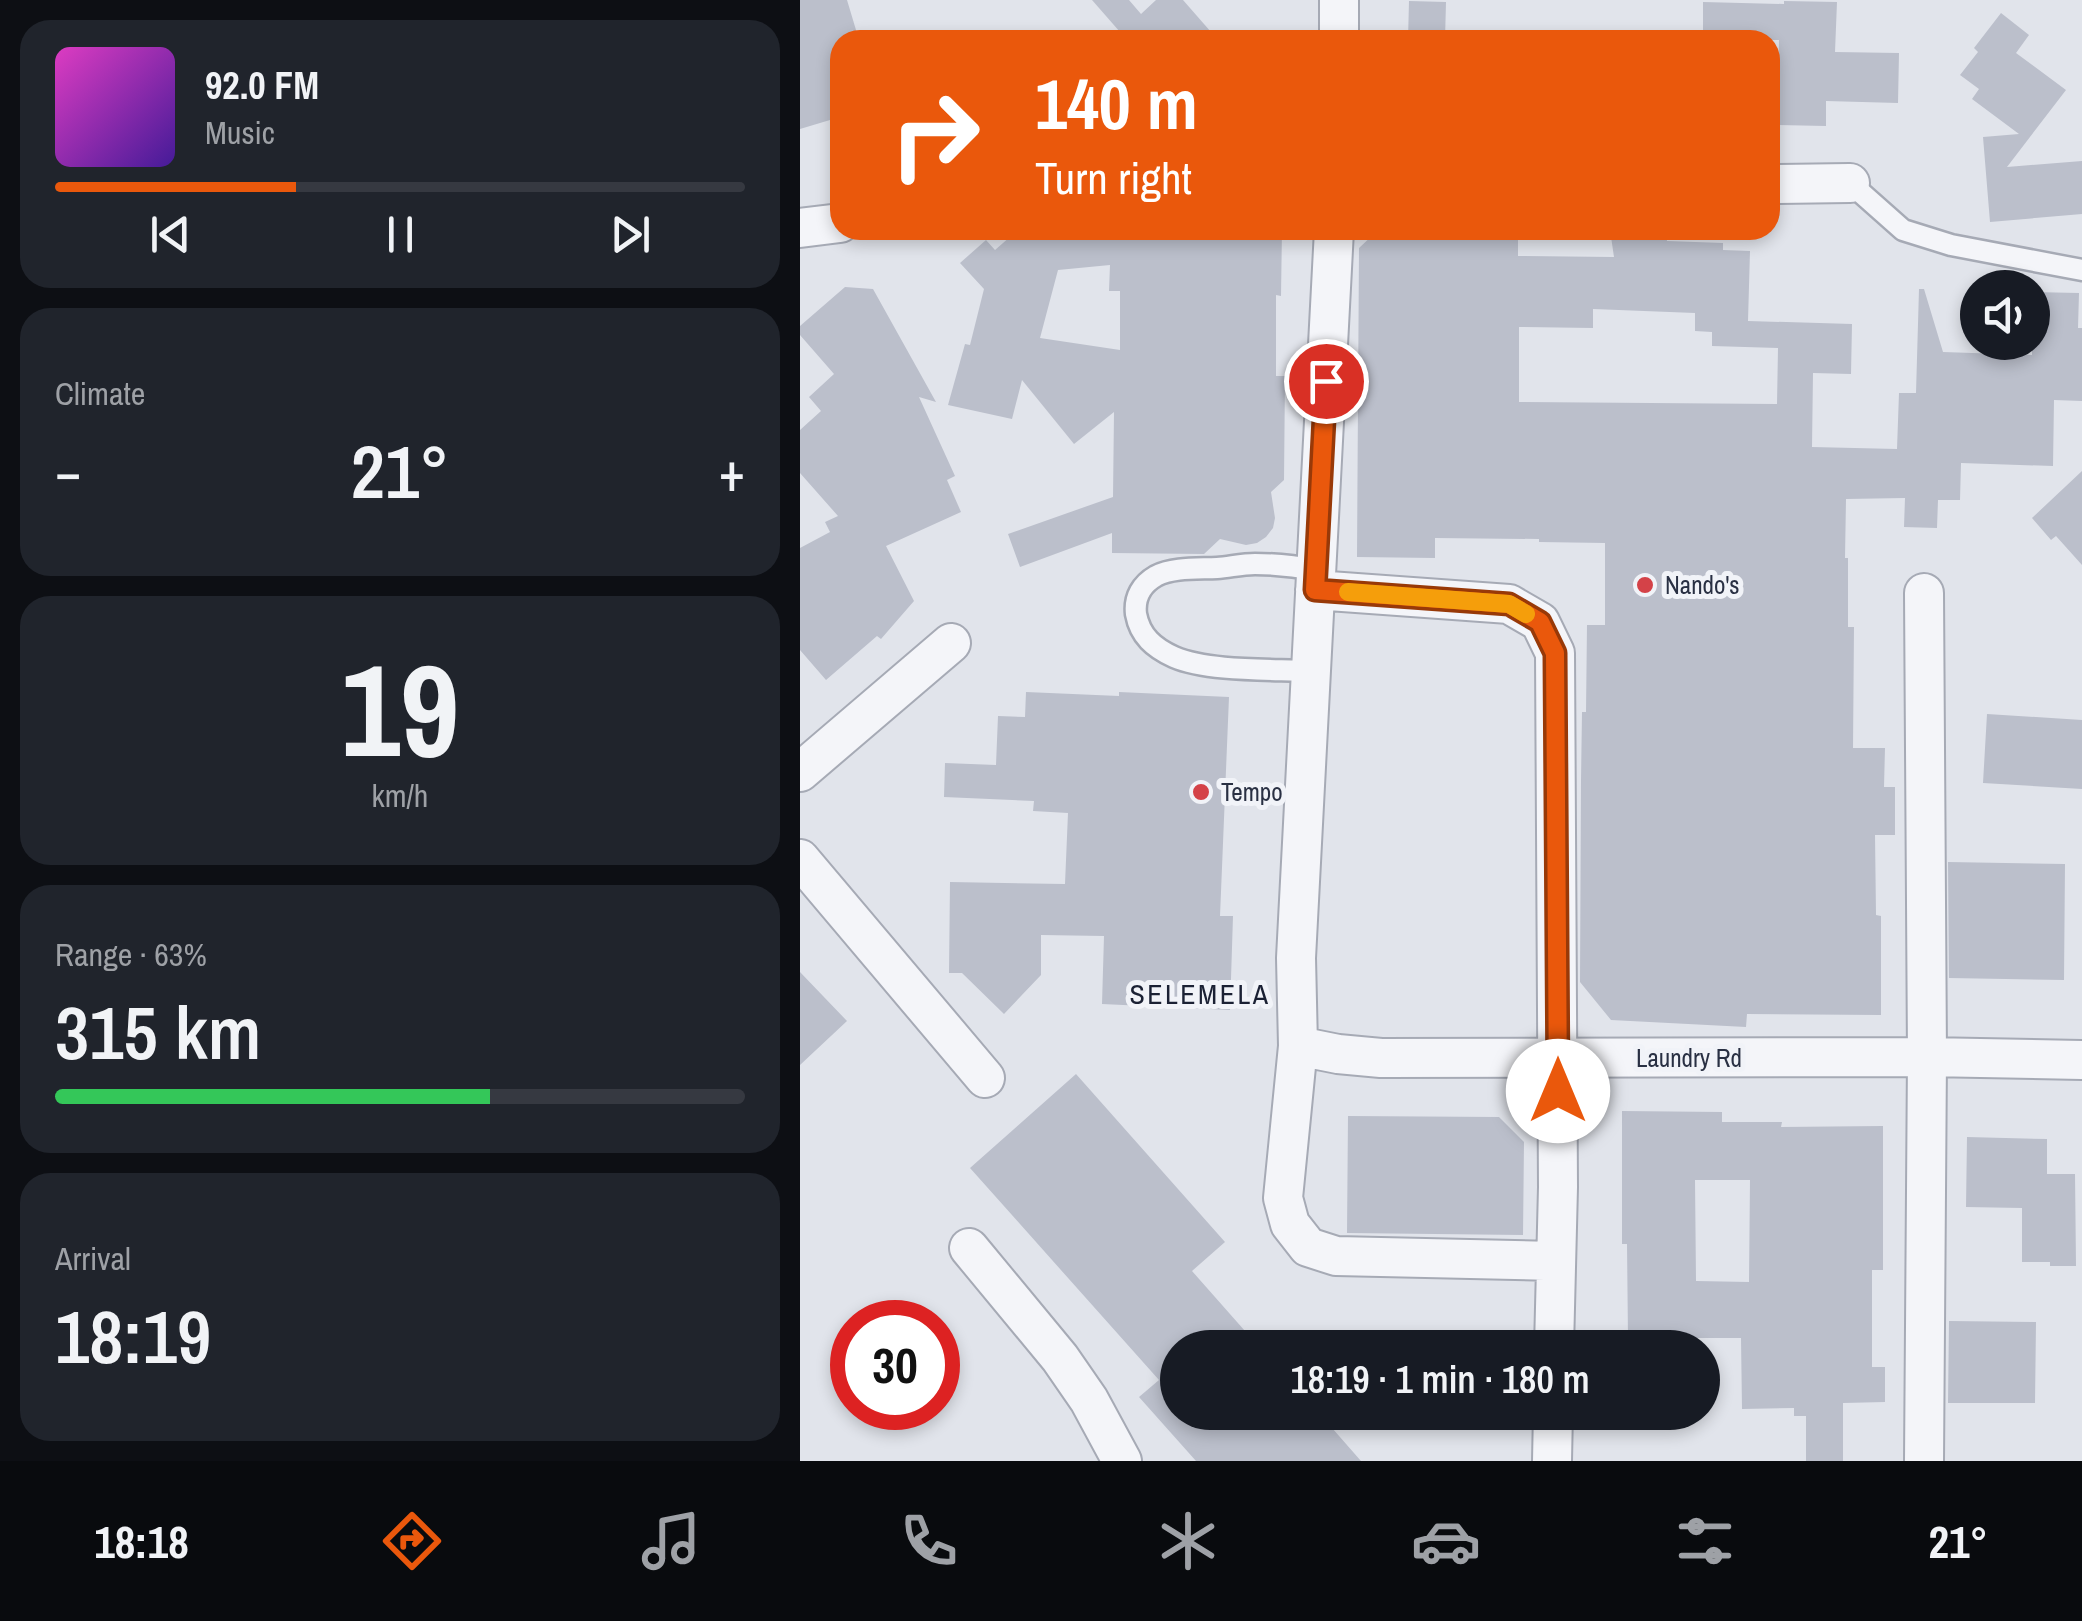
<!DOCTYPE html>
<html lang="en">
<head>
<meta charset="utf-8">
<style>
	body { margin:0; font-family:"Archivo Narrow",sans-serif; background:#20242c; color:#f1f3f6; height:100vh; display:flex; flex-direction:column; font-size:38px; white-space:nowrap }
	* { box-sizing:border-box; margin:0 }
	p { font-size:32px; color:#9ea1a6 }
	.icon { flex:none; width:55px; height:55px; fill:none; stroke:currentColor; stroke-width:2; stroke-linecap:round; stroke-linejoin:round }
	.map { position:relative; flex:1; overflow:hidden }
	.drawer { display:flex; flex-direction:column; gap:20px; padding:20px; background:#0d0f14; width:800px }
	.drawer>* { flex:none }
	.top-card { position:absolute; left:30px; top:30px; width:950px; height:210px; border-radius:30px; box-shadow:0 5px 15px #0003; background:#ea580c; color:#fff; overflow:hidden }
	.buttons { position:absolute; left:1160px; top:270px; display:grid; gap:20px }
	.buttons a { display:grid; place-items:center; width:90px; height:90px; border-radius:50%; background:#171b24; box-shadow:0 5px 15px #0003; font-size:50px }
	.speed { position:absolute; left:30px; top:1300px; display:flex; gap:20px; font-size:50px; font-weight:700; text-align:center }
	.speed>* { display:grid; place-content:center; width:130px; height:130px; border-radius:50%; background:#171b24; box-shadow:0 5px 15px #0003; line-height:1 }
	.speed .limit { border:15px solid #d22; background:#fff; color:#111 }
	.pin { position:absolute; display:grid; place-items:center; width:85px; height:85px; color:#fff; margin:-42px; border:5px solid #fff; border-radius:50%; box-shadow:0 2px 10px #0007 }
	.me { position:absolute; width:110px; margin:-55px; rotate:0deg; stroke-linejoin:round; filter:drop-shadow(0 0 8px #0008) }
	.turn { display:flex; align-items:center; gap:35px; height:210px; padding:0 40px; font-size:45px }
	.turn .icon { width:130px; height:130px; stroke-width:2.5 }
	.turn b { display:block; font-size:70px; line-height:85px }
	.big { font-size:75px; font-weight:600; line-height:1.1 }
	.drawer .widget { flex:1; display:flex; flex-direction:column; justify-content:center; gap:15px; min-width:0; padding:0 35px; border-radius:30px; background:#20242c }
	.drawer .dial { align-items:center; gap:0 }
	.dial b { font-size:130px; line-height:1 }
	.song { display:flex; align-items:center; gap:30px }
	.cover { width:120px; height:120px; border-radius:15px; background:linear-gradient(135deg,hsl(310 70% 55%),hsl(260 70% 35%)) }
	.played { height:10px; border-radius:5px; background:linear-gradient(90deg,#ea580c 35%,#363941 35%) }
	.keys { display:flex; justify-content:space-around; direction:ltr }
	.heat { display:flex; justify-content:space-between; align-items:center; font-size:55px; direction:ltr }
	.charge { height:15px; border-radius:8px; background:linear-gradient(90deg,#34c759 63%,#363941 0) }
	.trip { position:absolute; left:360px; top:1330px; width:560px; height:100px; border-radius:50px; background:#171b24; box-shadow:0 5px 15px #0003; font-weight:600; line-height:100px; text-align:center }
	.menu { display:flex; height:160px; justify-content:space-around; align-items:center; background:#090b0e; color:#9ea1a6 }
	.menu .icon { width:70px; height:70px }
	.menu .selected { color:#ea580c }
	.menu b { font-size:45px; color:#f1f3f6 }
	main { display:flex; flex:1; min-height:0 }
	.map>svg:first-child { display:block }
</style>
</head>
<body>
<main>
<section class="drawer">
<div class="widget">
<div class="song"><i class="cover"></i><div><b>92.0 FM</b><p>Music</p></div></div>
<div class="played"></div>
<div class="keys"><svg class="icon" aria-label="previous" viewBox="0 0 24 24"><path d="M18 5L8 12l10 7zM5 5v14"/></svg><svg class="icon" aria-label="pause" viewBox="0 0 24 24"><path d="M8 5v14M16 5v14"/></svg><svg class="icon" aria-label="next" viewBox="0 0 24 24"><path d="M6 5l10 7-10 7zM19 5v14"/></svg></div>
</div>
<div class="widget"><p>Climate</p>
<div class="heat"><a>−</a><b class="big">21°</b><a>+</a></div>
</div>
<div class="widget dial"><b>19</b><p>km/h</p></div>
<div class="widget"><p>Range · 63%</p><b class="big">315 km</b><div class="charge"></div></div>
<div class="widget"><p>Arrival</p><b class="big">18:19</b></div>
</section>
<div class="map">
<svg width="1282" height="1461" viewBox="0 0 1282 1461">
	<rect width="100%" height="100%" fill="#e1e4eb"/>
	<path fill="#bbbfcb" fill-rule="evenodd" d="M0,0H47L59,40H40V117L0,129Z
		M292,0H329L341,14L356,0H383L418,40H311L320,32Z
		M609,1L646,2L645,40H608Z
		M984,1L1037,2L1035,52L1099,53L1098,103L1026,101V126L977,125L979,40H903V2L984,4Z
		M1201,13L1229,35L1216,53L1266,90L1207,167L1282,161V214L1190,222L1183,137L1219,134L1172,99L1179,89L1160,75L1178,52L1174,48Z
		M269,230H482L481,296L476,295V376H485L484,480L471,492L475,518L473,528L466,537L457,543L446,545L420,539L404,554L312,553V533L220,567L208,534L313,497L314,412L274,444L222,380L212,419L148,405L165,344L170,345L184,289L160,263L186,240L195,250L211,236ZM310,265L309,291H320V350L240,338L258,270Z
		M810,230H866L867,241L923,243V250L950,251L948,321L1052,324L1051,374L1013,373L1012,447L1097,449L1099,393H1116L1119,289H1124L1143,352L1232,355V292L1279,293L1278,328H1282V401L1254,400L1253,466L1161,463L1160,500H1138L1137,528L1104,527L1105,498L1046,499L1045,558H1048V627H1054L1053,748H1085L1084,787H1095V835H1075L1076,915L1081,916V1015L947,1014L946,1027L811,1020L780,982L781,781L782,712H786L787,625H805V543L739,542V539L635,538V558L557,557L559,248L575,233L718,235V256L814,257ZM793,309L895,313V331L912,332V346L978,348L977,404L719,402V327L793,328Z
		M45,287L73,289L136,402L119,397L155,476L147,480L161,512L86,546L114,601L81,639L77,636L26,680L0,650V548L30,532L25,522L38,516L0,473V430L21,411L9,397L34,374L0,335V326Z
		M1282,471V565L1256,536L1251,540L1232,518Z
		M226,692L319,696V692L429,697L420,916H433L430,1010L302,1004L304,936L241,935V975L204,1014L162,973H149L150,882L265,884L268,813L233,811L234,801L144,797L145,763L196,765L198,716L225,717Z
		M1187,714L1282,720V789L1183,783Z
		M1148,862L1265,864L1264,980L1149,978Z
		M0,972L47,1021L0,1065Z
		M276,1074L425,1242L392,1271L460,1348H378V1412H518L561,1461H396L339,1397L359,1380L170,1168Z
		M822,1111L922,1112V1122H982L981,1127L1083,1126V1270H1072V1367H1085V1402L1043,1403V1461H1006V1416H994V1408L942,1409L941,1338H828L827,1244H822ZM895,1180H950L949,1282L896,1281Z
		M548,1116L699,1117L724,1142L723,1235L547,1233Z
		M1167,1137L1247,1139V1174H1275L1276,1266H1250V1262H1222V1208L1166,1207Z
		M1149,1321L1236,1322L1235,1403H1148Z"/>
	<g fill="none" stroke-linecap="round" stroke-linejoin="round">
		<g stroke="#a6aab5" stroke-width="25">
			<path id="lane" d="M1050,183L1103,230L1151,245L1282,270
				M511,671C472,669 409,672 374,657C354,648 340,636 336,614C334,597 342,584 356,576C373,567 399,569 417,568C430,567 442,564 455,564C476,564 495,566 516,570"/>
		</g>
		<g stroke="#a6aab5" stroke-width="42">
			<path id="street" d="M539,40V0
				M970,184L1050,183
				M0,228L40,223
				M534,230L496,958L498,1046L483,1198L490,1224L508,1247L536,1256L755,1261
				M515,590L709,604L740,622L755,653L758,1187L754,1348
				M1124,593L1127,1057L1124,1461
				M0,772L151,643
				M0,859L185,1078
				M498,1046L538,1054L581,1058L1127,1057L1282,1060
				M169,1248L260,1358L289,1400L322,1461
				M752,1461L753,1412"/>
		</g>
		<use href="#lane" stroke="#f4f5f9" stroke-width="20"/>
		<use href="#street" stroke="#f4f5f9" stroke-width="38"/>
	</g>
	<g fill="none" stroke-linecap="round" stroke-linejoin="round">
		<g stroke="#983908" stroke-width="25">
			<path id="route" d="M526,381L515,590L709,604L740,622L755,653L758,1091"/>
		</g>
		<use href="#route" stroke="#ea580c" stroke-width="18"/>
		<path stroke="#f59e0b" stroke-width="18" d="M548,592L709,604L726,614"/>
	</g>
	<g fill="#d44248" stroke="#f1f3f8" stroke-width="4">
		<circle cx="845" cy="585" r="10"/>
		<circle cx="401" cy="792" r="10"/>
	</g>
	<g text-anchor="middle" stroke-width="10" stroke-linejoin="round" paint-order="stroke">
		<g font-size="25" fill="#293043" stroke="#f1f3f8" text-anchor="start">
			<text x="865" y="594">Nando's</text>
			<text x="421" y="801">Tempo</text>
		</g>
		<g font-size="25" fill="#293043" stroke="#f1f3f8">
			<text x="889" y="1067">Laundry Rd</text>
		</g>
		<g font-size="28" letter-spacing="2.5" fill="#1b2134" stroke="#f1f3f8">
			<text x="400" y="1004">SELEMELA</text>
		</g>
	</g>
</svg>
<div class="buttons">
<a><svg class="icon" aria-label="sound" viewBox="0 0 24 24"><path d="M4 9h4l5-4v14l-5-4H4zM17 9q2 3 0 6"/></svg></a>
</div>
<div class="speed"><div class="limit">30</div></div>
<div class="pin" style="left:526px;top:381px;background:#d93025"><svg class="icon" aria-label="arrive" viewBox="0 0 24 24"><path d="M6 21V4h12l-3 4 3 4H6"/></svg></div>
<svg class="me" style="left:758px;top:1091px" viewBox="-20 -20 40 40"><circle r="19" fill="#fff"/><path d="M0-13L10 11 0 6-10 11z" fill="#ea580c"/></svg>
<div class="trip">18:19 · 1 min · 180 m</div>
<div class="top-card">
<div class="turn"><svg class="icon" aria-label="right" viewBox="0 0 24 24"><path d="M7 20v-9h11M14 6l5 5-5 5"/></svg><div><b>140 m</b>Turn right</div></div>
</div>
</div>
</main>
<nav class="menu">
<b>18:18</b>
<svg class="icon selected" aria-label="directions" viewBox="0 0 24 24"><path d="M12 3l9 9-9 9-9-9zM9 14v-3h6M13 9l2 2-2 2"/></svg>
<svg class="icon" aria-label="music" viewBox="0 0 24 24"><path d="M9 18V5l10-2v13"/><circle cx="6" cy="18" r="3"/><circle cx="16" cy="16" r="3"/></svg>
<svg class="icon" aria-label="phone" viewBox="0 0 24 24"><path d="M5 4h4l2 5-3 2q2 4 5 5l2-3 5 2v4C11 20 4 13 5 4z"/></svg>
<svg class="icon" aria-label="climate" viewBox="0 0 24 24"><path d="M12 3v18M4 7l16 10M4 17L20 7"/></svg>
<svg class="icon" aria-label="car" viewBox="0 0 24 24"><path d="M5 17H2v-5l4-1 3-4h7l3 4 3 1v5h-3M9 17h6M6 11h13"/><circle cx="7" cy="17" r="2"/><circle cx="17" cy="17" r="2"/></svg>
<svg class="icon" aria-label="filters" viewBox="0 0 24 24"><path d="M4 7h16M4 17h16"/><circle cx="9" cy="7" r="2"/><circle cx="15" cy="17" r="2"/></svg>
<b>21°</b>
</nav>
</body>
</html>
